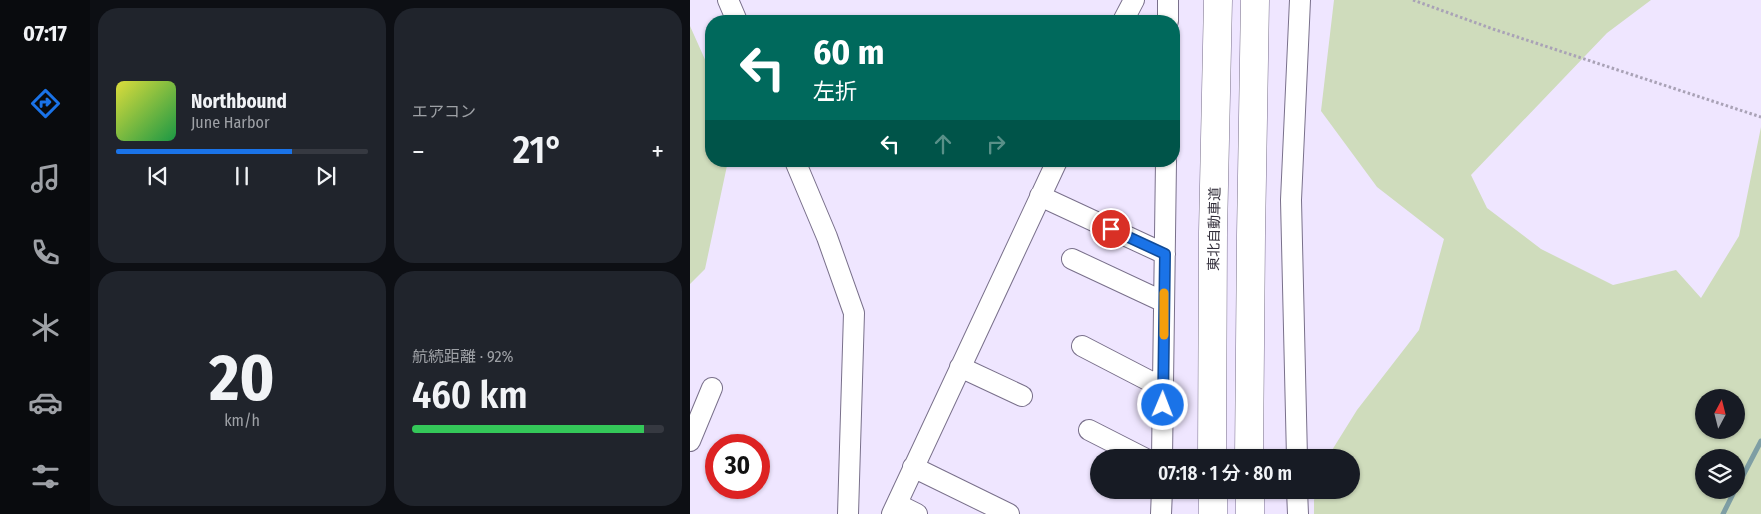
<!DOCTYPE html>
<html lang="ja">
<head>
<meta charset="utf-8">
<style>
	body { margin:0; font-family:"Fira Sans Condensed","Noto Sans JP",sans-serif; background:#20242c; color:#f1f3f6; height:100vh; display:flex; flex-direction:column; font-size:19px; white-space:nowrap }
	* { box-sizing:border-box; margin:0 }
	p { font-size:16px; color:#9ea1a6 }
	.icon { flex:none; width:28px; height:28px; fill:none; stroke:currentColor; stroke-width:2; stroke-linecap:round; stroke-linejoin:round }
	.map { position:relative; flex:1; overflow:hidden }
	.drawer { display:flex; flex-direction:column; gap:8px; padding:8px; background:#0d0f14; width:600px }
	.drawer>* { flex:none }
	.guide { position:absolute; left:15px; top:15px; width:475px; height:152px; border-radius:20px; box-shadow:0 1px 4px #0004; background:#00695c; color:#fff; overflow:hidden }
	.needle { width:32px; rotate:7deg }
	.buttons { position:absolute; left:1005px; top:389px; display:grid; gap:10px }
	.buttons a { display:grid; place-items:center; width:50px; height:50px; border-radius:50%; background:#171b24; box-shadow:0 1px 4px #0004; font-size:25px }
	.speed { position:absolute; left:15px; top:434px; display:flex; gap:10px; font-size:25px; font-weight:700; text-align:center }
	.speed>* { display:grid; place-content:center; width:65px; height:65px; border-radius:50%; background:#171b24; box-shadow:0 1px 4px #0004; line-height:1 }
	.speed .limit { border:8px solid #d22; background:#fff; color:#111 }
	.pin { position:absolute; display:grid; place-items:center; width:42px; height:42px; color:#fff; margin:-21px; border:2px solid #fff; border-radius:50%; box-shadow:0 1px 5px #0007 }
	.me { position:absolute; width:55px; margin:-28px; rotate:1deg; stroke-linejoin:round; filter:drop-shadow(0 0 4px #0008) }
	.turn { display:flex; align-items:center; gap:18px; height:105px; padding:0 25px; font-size:22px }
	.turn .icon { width:65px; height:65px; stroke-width:2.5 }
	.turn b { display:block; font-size:35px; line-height:42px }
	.lanes { display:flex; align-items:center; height:48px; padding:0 25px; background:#0003; justify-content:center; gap:25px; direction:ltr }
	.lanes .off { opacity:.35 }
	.big { font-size:38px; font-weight:600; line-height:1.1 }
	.drawer .card { flex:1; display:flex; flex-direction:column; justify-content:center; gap:8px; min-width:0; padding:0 18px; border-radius:20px; background:#20242c }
	.drawer .dial { align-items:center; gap:0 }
	.dial b { font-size:65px; line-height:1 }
	.song { display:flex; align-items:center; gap:15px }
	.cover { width:60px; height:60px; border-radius:8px; background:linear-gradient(135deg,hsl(60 70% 55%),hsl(140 70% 35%)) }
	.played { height:5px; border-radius:2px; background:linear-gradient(90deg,#1a73e8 70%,#363941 70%) }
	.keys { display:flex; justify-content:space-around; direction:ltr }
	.heat { display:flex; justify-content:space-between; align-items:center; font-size:28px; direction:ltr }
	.charge { height:8px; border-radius:4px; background:linear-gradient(90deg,#34c759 92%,#363941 0) }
	.drawer .tiles { flex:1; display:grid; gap:8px; grid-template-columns:repeat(2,1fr) }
	.trip { position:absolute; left:400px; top:449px; width:270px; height:50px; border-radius:25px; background:#171b24; box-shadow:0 1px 4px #0004; font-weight:600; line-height:50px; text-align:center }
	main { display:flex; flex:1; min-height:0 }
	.tabs { display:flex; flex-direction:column; width:90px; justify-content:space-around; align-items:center; background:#090b0e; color:#9ea1a6 }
	.tabs .icon { width:35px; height:35px }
	.tabs .selected { color:#1a73e8 }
	.tabs b { font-size:22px; color:#f1f3f6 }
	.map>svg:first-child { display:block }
</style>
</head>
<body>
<main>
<nav class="tabs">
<b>07:17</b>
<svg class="icon selected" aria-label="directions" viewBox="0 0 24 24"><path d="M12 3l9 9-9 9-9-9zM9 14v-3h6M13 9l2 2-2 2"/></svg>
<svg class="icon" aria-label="music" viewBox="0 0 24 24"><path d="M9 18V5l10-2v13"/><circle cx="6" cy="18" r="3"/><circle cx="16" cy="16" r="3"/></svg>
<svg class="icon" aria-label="phone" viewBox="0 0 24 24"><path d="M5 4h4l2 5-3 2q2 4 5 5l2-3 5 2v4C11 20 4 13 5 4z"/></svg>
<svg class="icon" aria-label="climate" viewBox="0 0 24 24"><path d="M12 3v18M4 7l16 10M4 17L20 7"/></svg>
<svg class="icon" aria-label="car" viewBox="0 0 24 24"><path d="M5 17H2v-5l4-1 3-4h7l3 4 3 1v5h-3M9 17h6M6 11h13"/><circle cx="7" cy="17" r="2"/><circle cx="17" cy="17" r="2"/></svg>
<svg class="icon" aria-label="filters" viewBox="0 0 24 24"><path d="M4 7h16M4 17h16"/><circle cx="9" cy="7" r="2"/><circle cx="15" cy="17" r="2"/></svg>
</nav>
<section class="drawer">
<div class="tiles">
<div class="card">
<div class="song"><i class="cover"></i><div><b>Northbound</b><p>June Harbor</p></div></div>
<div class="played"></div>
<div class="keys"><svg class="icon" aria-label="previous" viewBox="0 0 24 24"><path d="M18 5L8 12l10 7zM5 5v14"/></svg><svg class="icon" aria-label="pause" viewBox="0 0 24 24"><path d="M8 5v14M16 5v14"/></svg><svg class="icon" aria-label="next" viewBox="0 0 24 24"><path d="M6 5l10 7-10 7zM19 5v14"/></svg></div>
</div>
<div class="card"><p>エアコン</p>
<div class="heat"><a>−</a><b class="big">21°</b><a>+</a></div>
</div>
<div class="card dial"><b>20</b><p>km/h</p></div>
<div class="card"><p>航続距離 · 92%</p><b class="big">460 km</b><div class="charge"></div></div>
</div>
</section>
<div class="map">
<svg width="1071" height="514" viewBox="0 0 1071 514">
	<rect width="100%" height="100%" fill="#efe6ff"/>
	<path fill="#cfdcbc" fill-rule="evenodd" d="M644,0H961L917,33L781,175L797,208L851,249L923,285L986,270L1011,298L1049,236L1071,127V514H624V500L627,490H661V458L638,457L639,455L667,410L729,330L754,239L687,187L631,111ZM1014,398H1046V430H1014ZM1014,458H1046V490H1014Z
		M0,26L21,73V161H38L15,269L0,284Z"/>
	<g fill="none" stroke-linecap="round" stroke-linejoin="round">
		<path stroke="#7e9ea4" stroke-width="5" d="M1046,489L1071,441
			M1033,514L1045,490"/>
		<g stroke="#79708b" stroke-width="22">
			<path id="street" d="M38,0L47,21
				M433,21L444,0
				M478,21V0
				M105,161L137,237L164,313L158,514
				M350,196L475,254
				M382,259L474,302
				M392,346L473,388
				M270,367L332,396
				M399,430L454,458
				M0,441L22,388
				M472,458L476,161
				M607,458L601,200L610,0
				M223,467L319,514
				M607,490L608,514
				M207,504L227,514
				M202,514L367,161
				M471,514L472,490"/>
		</g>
		<g stroke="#79708b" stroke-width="29">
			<path id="highway" d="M522,458L523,232L528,0
				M559,458L561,235L565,0
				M523,490V514
				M560,490V514"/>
		</g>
		<path stroke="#a9a2b6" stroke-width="3" stroke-dasharray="2.5 2.5" stroke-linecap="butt" d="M723,0L803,29L1071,117"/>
		<use href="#street" stroke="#fff" stroke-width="20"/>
		<use href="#highway" stroke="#fff" stroke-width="28"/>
	</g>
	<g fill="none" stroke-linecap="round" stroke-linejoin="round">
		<g stroke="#114b97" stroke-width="12">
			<path id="route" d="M421,229L475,254L473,405"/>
		</g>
		<use href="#route" stroke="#1a73e8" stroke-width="9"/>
		<path stroke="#f59e0b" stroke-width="9" d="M474,335V293"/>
	</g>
	<g text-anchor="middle" stroke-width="5" stroke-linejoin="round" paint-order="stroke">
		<g font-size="14" fill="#322e3a" stroke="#fff">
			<text transform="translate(524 229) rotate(-89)" y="5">東北自動車道</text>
		</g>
	</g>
</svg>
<div class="buttons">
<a><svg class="needle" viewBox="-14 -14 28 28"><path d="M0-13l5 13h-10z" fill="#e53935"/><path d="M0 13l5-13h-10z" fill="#9ea1a6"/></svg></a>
<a><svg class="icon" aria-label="layers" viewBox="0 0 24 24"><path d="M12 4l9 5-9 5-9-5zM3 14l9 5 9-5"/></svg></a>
</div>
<div class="speed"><div class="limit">30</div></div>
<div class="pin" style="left:421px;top:229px;background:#d93025"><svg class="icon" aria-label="arrive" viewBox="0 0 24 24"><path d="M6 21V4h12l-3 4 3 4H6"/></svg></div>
<svg class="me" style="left:473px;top:405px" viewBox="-20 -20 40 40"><circle r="17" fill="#1a73e8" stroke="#fff" stroke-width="3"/><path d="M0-11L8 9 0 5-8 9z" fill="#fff"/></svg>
<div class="trip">07:18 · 1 分 · 80 m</div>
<div class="guide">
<div class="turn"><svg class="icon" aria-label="left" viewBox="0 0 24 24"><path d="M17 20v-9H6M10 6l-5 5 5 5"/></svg><div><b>60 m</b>左折</div></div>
<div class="lanes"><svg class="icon" aria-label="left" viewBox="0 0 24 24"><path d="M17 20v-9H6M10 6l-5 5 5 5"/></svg><svg class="icon off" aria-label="ahead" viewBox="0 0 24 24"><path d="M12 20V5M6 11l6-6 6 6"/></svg><svg class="icon off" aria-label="right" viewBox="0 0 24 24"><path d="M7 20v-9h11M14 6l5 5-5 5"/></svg></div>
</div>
</div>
</main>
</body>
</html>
